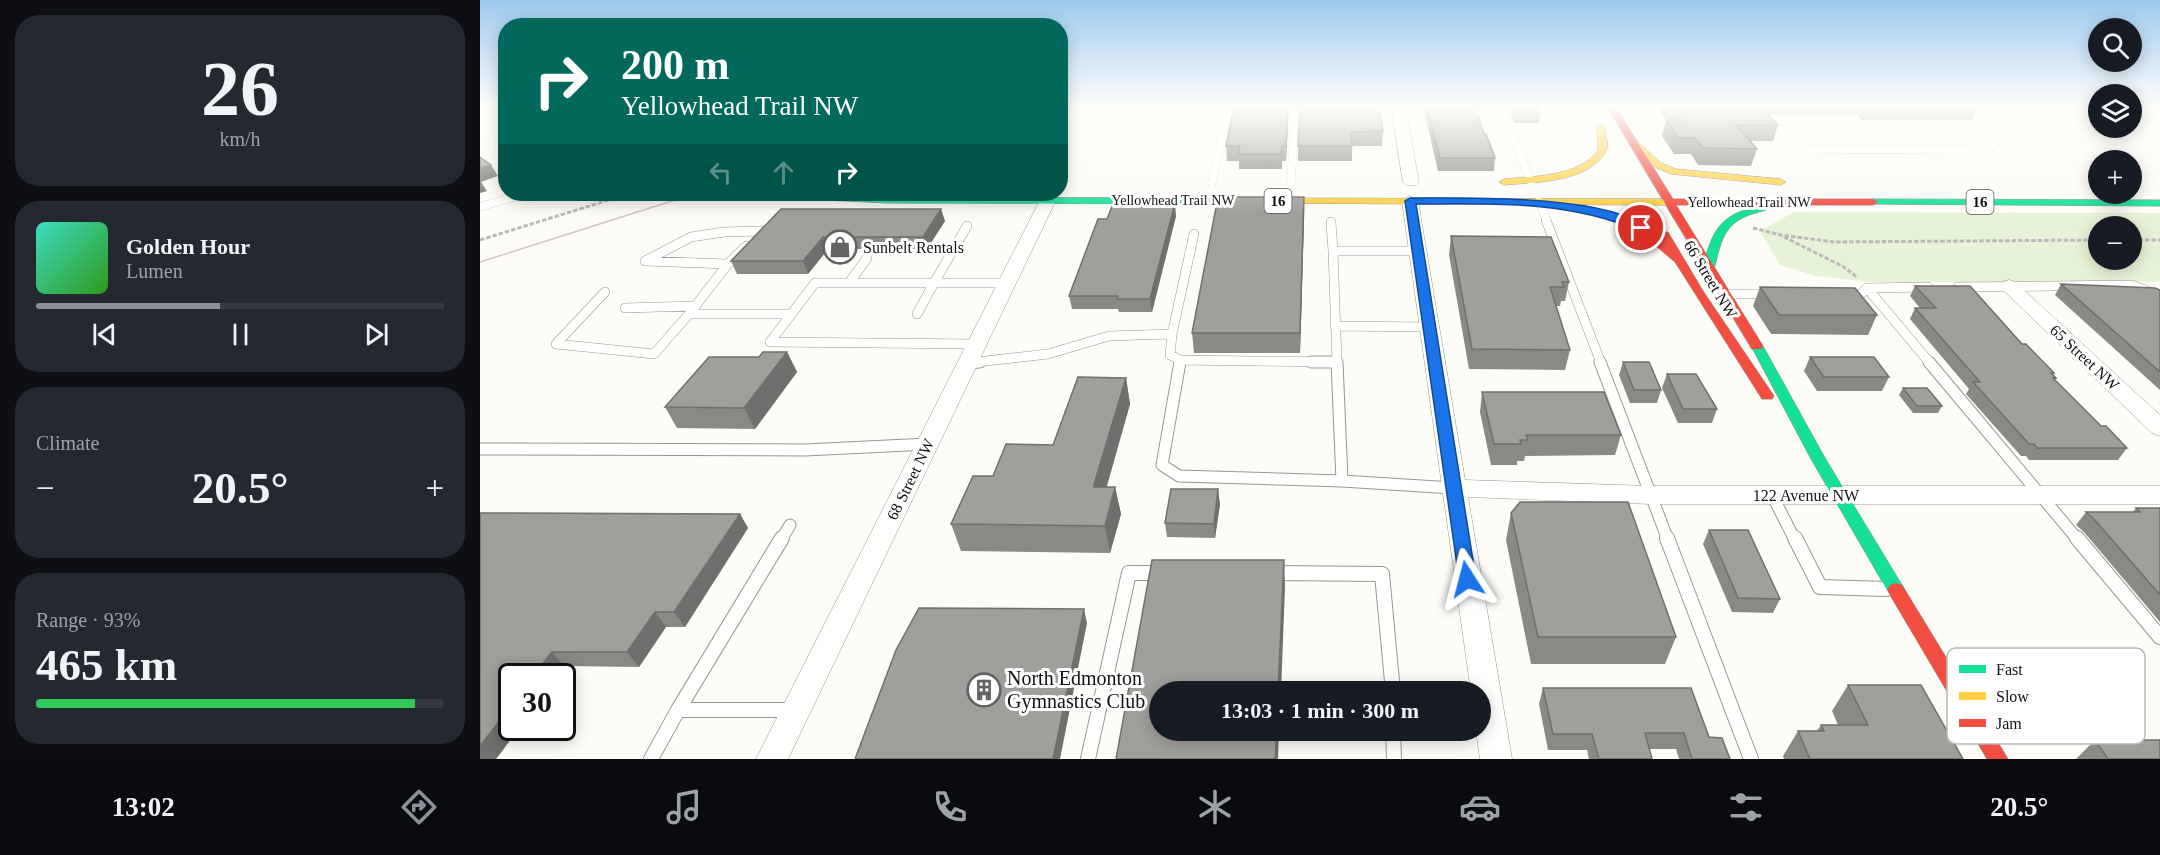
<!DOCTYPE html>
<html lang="en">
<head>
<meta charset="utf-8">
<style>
	body { margin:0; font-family:"Times New Roman",serif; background:#242831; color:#f1f3f6; height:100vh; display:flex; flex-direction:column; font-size:22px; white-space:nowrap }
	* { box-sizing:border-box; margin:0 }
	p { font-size:20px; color:#9ea1a6 }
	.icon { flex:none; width:33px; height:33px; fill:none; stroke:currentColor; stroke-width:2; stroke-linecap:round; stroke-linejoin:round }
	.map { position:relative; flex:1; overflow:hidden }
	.panel { display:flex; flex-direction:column; gap:15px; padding:15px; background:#0d0f14; width:480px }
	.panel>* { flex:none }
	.banner { position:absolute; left:18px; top:18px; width:570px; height:183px; border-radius:24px; box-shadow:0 3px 15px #0003; background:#00695c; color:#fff; overflow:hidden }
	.buttons { position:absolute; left:1608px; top:18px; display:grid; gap:12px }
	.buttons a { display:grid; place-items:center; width:54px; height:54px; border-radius:50%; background:#171b24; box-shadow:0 3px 15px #0003; font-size:30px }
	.speed { position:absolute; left:18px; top:663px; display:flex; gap:12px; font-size:30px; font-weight:700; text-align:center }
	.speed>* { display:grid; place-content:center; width:78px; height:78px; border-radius:50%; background:#171b24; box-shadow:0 3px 15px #0003; line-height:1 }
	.speed .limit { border:3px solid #111; border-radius:9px; background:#fff; color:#111 }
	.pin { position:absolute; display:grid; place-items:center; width:51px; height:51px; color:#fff; margin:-26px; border:3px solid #fff; border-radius:50%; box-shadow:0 2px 6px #0007 }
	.me { position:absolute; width:66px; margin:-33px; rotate:351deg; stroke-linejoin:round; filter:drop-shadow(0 0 4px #0008) }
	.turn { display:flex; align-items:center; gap:21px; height:126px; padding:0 24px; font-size:27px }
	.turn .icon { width:78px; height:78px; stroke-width:2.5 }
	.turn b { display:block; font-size:42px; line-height:51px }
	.lanes { display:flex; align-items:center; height:57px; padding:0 24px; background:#0003; justify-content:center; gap:30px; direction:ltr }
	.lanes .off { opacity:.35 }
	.big { font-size:45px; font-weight:600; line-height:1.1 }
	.panel .widget { flex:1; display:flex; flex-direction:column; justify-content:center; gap:9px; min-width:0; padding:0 21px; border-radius:24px; background:#242831 }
	.panel .dial { align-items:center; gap:0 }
	.dial b { font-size:78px; line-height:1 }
	.song { display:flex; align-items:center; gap:18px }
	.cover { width:72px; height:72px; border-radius:9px; background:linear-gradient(135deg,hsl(170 70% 55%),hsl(110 70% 35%)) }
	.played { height:6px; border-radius:3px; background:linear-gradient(90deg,#8c9099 45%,#363941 45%) }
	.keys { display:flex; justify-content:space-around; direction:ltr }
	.heat { display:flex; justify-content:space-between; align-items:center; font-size:33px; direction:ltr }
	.charge { height:9px; border-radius:4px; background:linear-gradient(90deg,#34c759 93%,#363941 0) }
	.trip { position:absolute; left:669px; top:681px; width:342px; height:60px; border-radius:30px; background:#171b24; box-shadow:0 3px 15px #0003; font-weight:600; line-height:60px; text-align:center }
	.dock { display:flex; height:96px; justify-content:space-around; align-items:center; background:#090b0e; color:#9ea1a6 }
	.dock .icon { width:42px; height:42px }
	.dock .on { color:#8c9099 }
	.dock b { font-size:27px; color:#f1f3f6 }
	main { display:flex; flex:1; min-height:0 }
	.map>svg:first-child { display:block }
</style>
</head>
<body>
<main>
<section class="panel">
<div class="widget dial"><b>26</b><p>km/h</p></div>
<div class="widget">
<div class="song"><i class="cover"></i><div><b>Golden Hour</b><p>Lumen</p></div></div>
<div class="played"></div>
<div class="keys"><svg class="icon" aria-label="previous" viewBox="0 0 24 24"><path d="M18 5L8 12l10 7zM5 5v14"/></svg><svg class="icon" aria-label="pause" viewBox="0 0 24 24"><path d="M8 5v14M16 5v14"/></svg><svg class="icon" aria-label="next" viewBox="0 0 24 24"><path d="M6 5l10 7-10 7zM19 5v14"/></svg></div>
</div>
<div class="widget"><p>Climate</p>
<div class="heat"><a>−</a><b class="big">20.5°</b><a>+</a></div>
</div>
<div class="widget"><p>Range · 93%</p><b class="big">465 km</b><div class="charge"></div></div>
</section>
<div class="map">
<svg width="1680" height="759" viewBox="0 0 1680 759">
	<rect width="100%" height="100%" fill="#fdfcf7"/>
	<path fill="#e7f3d7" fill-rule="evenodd" d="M1314,212L1680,213V282H1389L1336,276L1300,265L1280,231ZM1618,226H1652V260H1618Z"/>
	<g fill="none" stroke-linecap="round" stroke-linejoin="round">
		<g stroke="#979795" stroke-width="8">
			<path id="lane-far3" d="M1021,106L1051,182
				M1073,106L1075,110H1113
				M1652,122L1680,134
				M0,132L26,147
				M1288,149L1507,150L1533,125L1507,106
				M732,182L747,114
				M811,182L815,106
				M1059,201L1067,221
				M0,207L44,194"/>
		</g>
		<g stroke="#979795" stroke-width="10">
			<path id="lane-far2" d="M1066,220L1121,363
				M851,222L853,251
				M487,226L454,283H526
				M266,246L248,264L209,314H311
				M248,264L165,261L211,237L244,232L282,231
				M369,283L387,258
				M1478,287L1652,285L1680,296
				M1387,288L1450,363
				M125,292L76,344L174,354L209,314
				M1247,294H1291
				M1366,294H1381L1387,288L1448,287
				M145,308L214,306
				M437,314L454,283H335L290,342L496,344
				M855,326L949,327
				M700,360L690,355L692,334L714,234
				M488,363L568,354L629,336L692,334
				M699,363L700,360L855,362
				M857,363L853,251H938"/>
		</g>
		<g stroke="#979795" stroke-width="13">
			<path id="lane-far1" d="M700,362L682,465L699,476L862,481
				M831,362H855
				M857,362L862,481L973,488
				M1120,362L1188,540
				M1449,362L1598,540
				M488,363L500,362
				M0,449L325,450L448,444
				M1292,495L1315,540
				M301,540L310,525"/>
		</g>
		<g stroke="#979795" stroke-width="16">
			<path id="lane" d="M1187,538L1271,759
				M1315,538L1340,587L1407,589
				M1597,538L1680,637
				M792,573L902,574L913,692
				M198,710L302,538
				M913,730L914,759
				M171,759L198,710H313
				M608,759L649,573H683"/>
		</g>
		<g stroke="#979795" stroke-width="1">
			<path id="street" d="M911,106H925L939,182L936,185H926L923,182Z
				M568,195L576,200L308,759H276L560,200Z
				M930,196L938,201L985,480L1171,486H1680V504H1171L988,497L1032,759H1000L996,730H1000V692H991L922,201Z
				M1529,280L1535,282L1680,415V436L1672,433L1523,290L1520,286L1523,282Z"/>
		</g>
		<g stroke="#8e8d8b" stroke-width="1">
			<path id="fast" d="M277,194H335L407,197L749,198L754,201L749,204L407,203L282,197Z
				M1393,199L1680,200V206L1389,204V200Z
				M1282,205L1287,208L1286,210C1249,219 1243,230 1235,266L1229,269L1225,268L1223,266C1233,227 1242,214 1282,205Z
				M1277,342L1283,346L1345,458L1422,585L1425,590L1422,595L1416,597L1410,595L1331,459L1271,346Z"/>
		</g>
		<g stroke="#8e8d8b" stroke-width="1">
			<path id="slow" d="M16,106H26V113Z
				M1121,124L1125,127L1128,147C1113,183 1057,182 1024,185L1019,182L1024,179C1054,176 1099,177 1118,150L1117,127Z
				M1147,137H1153L1181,163L1196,169L1301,179L1306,182L1301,185L1191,174L1175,167L1147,141Z
				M749,198L1189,199L1194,202L1189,205L745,203V199Z"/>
		</g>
		<g stroke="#8e8d8b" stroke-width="1">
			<path id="jam" d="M1127,106H1135L1193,199H1393L1398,202L1393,205H1196L1283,346L1282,349H1272Z
				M1113,208L1165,226L1182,240L1179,234L1180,232H1188L1223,291L1294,396L1292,399H1282L1195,262L1157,230L1109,213V209Z
				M1416,583L1422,585L1528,759H1507L1410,595L1407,590L1410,585Z"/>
		</g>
		<path stroke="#b9b9b8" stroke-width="3" stroke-dasharray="4.5 2" stroke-linecap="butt" d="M1273,228L1301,235L1354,242L1618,240
			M1304,237L1364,267L1378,278
			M0,240L148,194
			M1652,240H1680"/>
		<use href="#lane-far3" stroke="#fffffe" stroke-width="8"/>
		<use href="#lane-far2" stroke="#fffffe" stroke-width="9"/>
		<use href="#lane-far1" stroke="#fffffe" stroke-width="11"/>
		<use href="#lane" stroke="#fffffe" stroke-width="14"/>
		<use href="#street" fill="#fffffe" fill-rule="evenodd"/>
		<use href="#fast" fill="#16e098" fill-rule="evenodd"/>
		<use href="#slow" fill="#ffcf43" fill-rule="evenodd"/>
		<use href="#jam" fill="#f24e42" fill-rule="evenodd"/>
		<path stroke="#d9c6c7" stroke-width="1.5" d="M0,262L214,194"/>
	</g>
	<path fill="#8a8986" d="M754,106H809L806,161H802V169H759V161H747L746,146Z
		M820,106L903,131L902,146H872V161H818V146Z
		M943,106H995L1004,134L1015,158L1014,171H958Z
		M1028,106H1058L1060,113L1059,123H1034Z
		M1177,106H1498L1492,120H1382L1377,115H1289L1298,125L1293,141H1270L1277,149L1271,166L1218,165L1211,154H1194L1182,136L1186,120Z
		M301,209L465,221L447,249H348L328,274H257L251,261Z
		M824,215L820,353H714L712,333Z
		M696,216L672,312H639L638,309H592L589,296L627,219Z
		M971,236L1089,282L1085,301H1081L1080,306H1076L1090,350L1085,370L989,369L969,255Z
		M1581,284L1680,290V390L1575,295Z
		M1435,286L1542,344L1574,373L1573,375L1576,378L1575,380L1621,426L1647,448L1638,460H1549L1546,456H1541L1486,394L1489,389L1430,319L1435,308H1440L1430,296Z
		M1280,287L1397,315L1388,335L1291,334L1273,306Z
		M307,352L317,372L275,429L197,428L185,407L279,357Z
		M1330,357L1409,377L1402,391H1337L1324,371Z
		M1143,362L1181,390L1177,403H1150L1139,375Z
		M1187,374L1237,409L1232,423H1198L1182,388Z
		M646,378L650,404L626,487H635L641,514L630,553L481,551L471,524L513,476L573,445Z
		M1423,388L1462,406L1458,413H1433L1419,395Z
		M1002,392L1141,435L1135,455L1045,456L1044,461H1037V465H1011L1000,412Z
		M740,504L735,538L687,537L685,523Z
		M1656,508H1680V622L1604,532L1596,525L1606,512H1653Z
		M0,513L260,514L268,528L205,627H186L159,667L84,666L77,676H32V728H39L16,759Z
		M1031,513L1196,637L1185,664H1051L1026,540Z
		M1229,530L1300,599L1293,613L1252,612L1223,544Z
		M1368,685L1483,759H1304L1303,756L1318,731H1337L1341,725H1358L1352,711Z
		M1063,688L1229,737L1250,759H1199L1196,749H1169L1172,759H1109L1107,750H1068L1059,704Z
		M1615,740L1680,759H1596Z"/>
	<path fill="#716f6d" d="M808,106H809L806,161V146Z
		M11,165L18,176L1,182L7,191L0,193V168Z
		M824,197V215L820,353V333Z
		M695,203L696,216L672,312L670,299Z
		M461,209L465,221L447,249L443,237Z
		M343,237L348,249L328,274L323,261Z
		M307,352L317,372L275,429L264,408Z
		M646,378L650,404L620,511L614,484Z
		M635,487L641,514L630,553L625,526Z
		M738,489L740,504L735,538L734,524Z
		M260,514L268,528L205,627L194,612Z
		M804,560L805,587L801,692H798Z
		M604,609L607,623L580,759H573Z
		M175,612L186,627L159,667L147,652Z
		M72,652L84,666L77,676H53Z
		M32,705V728H39L16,759H0V746Z
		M797,730H799L798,759H795Z"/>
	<path fill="#a19f9c" stroke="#716f6d" stroke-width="1.5" d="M754,106H808L806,146H802L801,154H758L760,146H746Z
		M820,106H899L903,131L871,132L872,146H818Z
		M947,106H995L1004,134H1006L1015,158H960Z
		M1033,106H1058L1060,113L1035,112Z
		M1192,106H1280L1298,125H1256L1277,149L1223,148L1215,138H1199L1186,120H1202Z
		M0,157L11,165L0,168Z
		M738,197H824L820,333H712Z
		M695,203L670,299H637L638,296H589L618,219H627L633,204Z
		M301,209H461L443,237H343L323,261H251Z
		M971,236L1071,237L1089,282H1082L1084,287H1070L1090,350L992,349Z
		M1581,284L1675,288L1680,290V372Z
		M1435,286H1490L1542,344H1546L1574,373H1571L1576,378H1573L1621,426H1626L1647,448H1557L1554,444H1549L1493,382H1500L1435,308H1456Z
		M1280,287L1375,288L1397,315H1299Z
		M283,352H307L264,408L185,407L229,357H279Z
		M1330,357H1394L1409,377H1344Z
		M1143,362H1169L1181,390H1154Z
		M1187,374H1216L1237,409H1203Z
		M598,377L646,378L614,484V487H635L625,526L471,524L493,476H513L526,444L573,445Z
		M1423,388H1447L1462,406H1437Z
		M1002,392H1124L1141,435H1046L1048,440H1040L1041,444H1014Z
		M691,489H738L734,524L685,523Z
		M1040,502H1148L1196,637H1058L1031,513Z
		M1656,508H1680V595L1614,519L1606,512H1660Z
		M0,513L260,514L194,612H175L147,652H72L53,676H32V705L0,746Z
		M1229,530H1268L1300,599L1258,598Z
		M672,560H804L798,692H680V730H797L795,759H636Z
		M439,608L604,609L573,759H375L416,650Z
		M1368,685H1441L1483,759H1330L1318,731H1344L1341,725H1388Z
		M1063,688H1211L1229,737L1242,738L1250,759H1212L1204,733H1165L1172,759H1119L1112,734H1073Z
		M1615,740H1680V759H1628Z"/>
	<linearGradient id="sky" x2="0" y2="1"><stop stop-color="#9dc9ee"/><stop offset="0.5" stop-color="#fefefb"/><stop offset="1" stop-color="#fefefb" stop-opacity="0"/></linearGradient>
	<rect width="1680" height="213" fill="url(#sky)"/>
	<path fill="#1a73e8" stroke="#114b97" stroke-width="1.5" d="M930,198C982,198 1129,194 1166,228L1161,231L1157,230C1086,200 1012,204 936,204L996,579L994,584L987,586L981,584L979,579L925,201Z"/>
	<defs>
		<g id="shop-ring" transform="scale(1.725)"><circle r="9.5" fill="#fff" stroke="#646362" stroke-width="1.5"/><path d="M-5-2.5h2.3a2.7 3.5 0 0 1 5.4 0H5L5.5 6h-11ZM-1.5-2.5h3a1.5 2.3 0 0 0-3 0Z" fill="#646362"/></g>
		<g id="building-ring" transform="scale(1.725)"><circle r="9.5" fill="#fff" stroke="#646362" stroke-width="1.5"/><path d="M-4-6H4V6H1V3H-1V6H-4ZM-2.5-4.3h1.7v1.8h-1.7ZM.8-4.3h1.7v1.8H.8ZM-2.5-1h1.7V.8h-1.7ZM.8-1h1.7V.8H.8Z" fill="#646362"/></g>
	</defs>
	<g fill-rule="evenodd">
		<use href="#shop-ring" x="360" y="247"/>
		<use href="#building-ring" x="504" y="690"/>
	</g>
	<g text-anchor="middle" stroke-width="6" stroke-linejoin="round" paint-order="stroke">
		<g font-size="14" fill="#111" stroke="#fff">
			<text x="693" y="205">Yellowhead Trail NW</text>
			<text x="1269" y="207">Yellowhead Trail NW</text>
		</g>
		<g fill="#fff" stroke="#585858" stroke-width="1.5">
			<rect x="784.5" y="189" width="27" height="24" rx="4.5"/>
			<rect x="1486.5" y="190" width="27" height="24" rx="4.5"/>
		</g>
		<g font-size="15" font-weight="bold" fill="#111">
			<text x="798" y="206">16</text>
			<text x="1500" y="207">16</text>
		</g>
		<g font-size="16" fill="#111" stroke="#fff" text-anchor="start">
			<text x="383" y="253">Sunbelt Rentals</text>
		</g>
		<g font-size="16" fill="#111" stroke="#fff">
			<text transform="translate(1231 279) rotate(59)" y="6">66 Street NW</text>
			<text transform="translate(1605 357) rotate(43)" y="6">65 Street NW</text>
			<text transform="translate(430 479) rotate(-64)" y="6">68 Street NW</text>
			<text x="1326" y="501">122 Avenue NW</text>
		</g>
		<g font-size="20" fill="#111" stroke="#fff" text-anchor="start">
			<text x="527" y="685">North Edmonton<tspan x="527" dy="23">Gymnastics Club</tspan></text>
		</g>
	</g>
	<rect x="1467" y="648" width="198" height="96" rx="9" fill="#fff" stroke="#b8b8b8" stroke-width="1.5"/>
	<rect x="1479" y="665" width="27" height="8" fill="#16e098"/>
	<rect x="1479" y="692" width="27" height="8" fill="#ffcf43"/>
	<rect x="1479" y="719" width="27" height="8" fill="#f24e42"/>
	<g font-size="16" fill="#111">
		<text x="1516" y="675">Fast</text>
		<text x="1516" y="702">Slow</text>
		<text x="1516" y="729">Jam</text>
	</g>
</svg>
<div class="buttons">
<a><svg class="icon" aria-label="search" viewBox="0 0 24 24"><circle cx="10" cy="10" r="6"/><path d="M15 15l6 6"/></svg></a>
<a><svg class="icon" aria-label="layers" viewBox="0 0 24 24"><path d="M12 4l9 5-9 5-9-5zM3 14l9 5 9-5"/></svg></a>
<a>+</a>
<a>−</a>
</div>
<div class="speed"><div class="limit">30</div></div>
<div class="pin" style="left:1161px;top:228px;background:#d93025"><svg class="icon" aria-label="arrive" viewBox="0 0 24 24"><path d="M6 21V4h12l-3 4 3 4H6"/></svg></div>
<svg class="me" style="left:987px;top:579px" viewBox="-20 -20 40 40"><path d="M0-17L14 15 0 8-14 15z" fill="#1a73e8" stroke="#fff" stroke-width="4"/></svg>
<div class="trip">13:03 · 1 min · 300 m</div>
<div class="banner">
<div class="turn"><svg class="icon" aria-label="right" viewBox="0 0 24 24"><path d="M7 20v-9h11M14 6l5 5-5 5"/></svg><div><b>200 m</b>Yellowhead Trail NW</div></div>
<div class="lanes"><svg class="icon off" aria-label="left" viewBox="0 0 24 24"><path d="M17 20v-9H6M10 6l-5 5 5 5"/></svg><svg class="icon off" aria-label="ahead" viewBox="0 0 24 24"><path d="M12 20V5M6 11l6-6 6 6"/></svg><svg class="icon" aria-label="right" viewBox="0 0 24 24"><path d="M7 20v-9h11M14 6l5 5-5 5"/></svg></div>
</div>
</div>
</main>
<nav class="dock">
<b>13:02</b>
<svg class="icon on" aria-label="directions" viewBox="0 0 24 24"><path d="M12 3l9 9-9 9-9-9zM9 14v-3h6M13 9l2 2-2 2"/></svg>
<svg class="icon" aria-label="music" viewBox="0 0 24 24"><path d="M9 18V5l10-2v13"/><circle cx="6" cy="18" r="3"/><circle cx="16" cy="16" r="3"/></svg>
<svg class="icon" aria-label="phone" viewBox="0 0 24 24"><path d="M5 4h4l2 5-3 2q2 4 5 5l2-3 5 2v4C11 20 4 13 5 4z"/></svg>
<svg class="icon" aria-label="climate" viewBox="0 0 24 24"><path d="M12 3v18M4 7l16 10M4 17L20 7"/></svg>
<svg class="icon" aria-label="car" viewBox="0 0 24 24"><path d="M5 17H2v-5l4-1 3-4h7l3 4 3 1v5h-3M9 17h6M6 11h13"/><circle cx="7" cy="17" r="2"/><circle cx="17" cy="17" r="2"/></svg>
<svg class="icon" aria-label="filters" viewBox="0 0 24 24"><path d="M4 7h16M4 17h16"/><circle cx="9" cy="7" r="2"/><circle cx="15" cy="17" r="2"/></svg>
<b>20.5°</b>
</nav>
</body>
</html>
